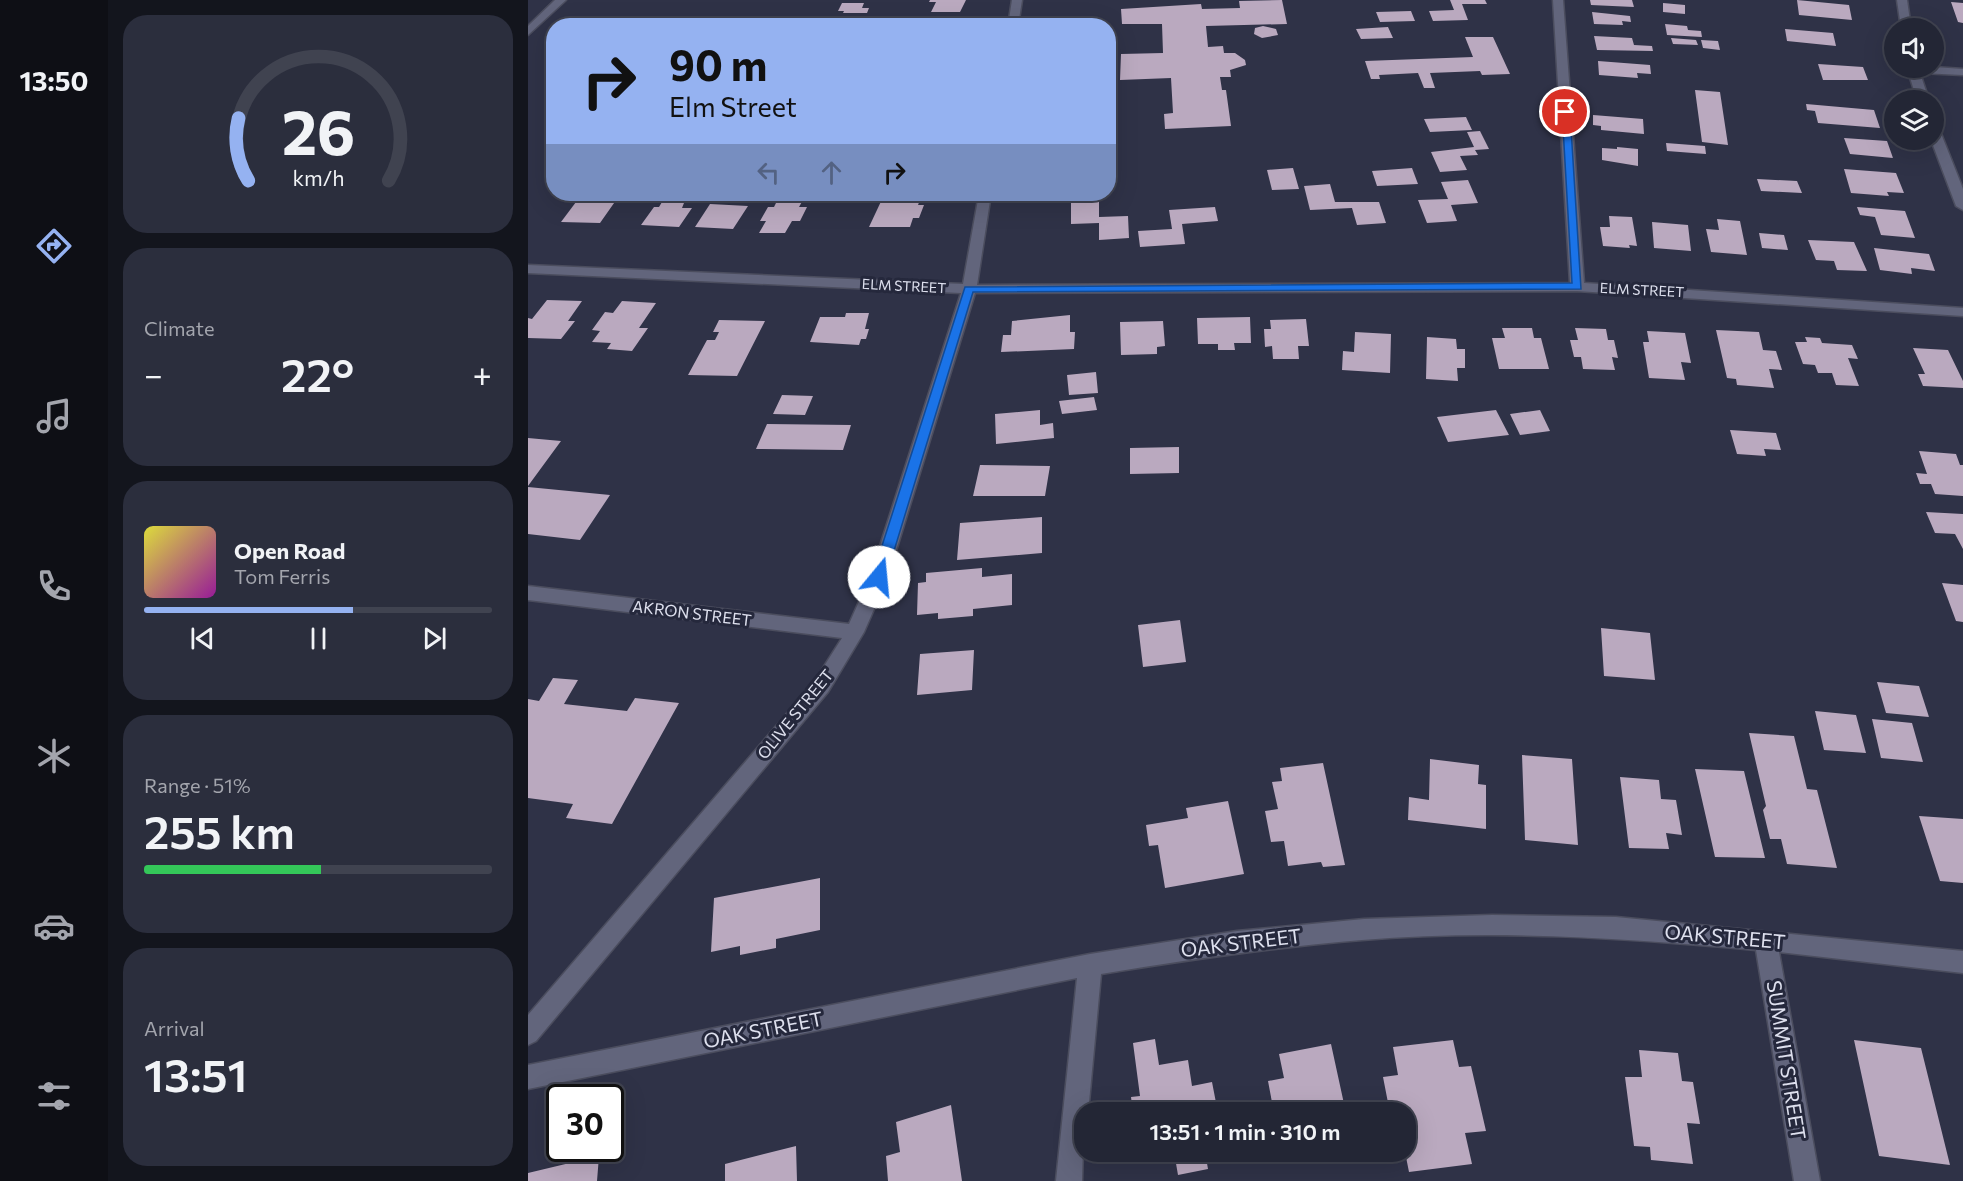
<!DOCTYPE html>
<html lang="en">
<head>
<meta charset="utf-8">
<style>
	body { margin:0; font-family:Commissioner,sans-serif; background:#2b2e3d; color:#f1f3f6; height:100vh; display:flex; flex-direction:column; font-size:22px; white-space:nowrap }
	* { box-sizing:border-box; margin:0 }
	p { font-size:20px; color:#a3a5ad }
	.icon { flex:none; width:33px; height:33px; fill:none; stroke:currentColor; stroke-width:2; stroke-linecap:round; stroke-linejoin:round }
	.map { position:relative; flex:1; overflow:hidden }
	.drawer { display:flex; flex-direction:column; gap:15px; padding:15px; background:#13151d; width:420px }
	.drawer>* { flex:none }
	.hud { position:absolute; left:18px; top:18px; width:570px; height:183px; border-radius:24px; box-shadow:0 6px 24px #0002,0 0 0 2px #404350; background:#95b2f1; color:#111; overflow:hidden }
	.tools { position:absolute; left:1356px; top:18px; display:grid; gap:12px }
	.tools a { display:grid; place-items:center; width:60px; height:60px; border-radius:50%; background:#232635; box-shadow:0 6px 24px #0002,0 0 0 2px #404350; font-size:30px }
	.speed { position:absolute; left:18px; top:1084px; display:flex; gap:12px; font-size:30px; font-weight:700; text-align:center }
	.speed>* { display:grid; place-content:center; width:78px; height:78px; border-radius:50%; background:#232635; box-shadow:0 6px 24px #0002,0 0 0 2px #404350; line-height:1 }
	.speed .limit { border:3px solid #111; border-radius:9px; background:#fff; color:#111 }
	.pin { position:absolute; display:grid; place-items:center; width:51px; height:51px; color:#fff; margin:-26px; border:3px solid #fff; border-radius:50%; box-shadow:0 2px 6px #0007 }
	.me { position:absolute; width:66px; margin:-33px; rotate:17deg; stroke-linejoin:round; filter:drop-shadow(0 0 4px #0008) }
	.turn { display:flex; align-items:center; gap:21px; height:126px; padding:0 24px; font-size:27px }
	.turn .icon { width:78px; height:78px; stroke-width:2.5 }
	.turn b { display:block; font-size:42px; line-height:51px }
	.lanes { display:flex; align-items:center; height:57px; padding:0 24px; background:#0003; justify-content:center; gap:30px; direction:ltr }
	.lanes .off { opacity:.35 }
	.big { font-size:45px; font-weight:600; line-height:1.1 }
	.drawer .card { flex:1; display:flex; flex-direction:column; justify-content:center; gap:9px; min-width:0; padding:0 21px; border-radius:24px; background:#2b2e3d }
	.drawer .dial { align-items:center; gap:0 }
	.dial svg { height:156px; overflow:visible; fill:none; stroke:#404350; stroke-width:7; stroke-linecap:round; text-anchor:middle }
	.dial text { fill:#f1f3f6; stroke:none }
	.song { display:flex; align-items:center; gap:18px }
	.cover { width:72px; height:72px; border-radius:9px; background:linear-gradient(135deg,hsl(60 70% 55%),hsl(300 70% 35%)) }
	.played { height:6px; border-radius:3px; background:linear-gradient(90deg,#95b2f1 60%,#404350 60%) }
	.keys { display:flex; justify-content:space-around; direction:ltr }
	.heat { display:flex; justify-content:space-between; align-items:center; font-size:33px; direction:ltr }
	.charge { height:9px; border-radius:4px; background:linear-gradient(90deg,#34c759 51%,#404350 0) }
	.trip { position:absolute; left:546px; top:1102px; width:342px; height:60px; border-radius:24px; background:#232635; box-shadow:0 6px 24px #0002,0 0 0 2px #404350; font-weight:600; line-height:60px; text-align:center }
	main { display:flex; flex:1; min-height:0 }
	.menu { display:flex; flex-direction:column; width:108px; justify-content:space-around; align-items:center; background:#0e0f15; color:#a3a5ad }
	.menu .icon { width:42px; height:42px }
	.menu .selected { color:#95b2f1 }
	.menu b { font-size:27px; color:#f1f3f6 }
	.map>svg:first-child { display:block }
</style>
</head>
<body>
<main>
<nav class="menu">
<b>13:50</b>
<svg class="icon selected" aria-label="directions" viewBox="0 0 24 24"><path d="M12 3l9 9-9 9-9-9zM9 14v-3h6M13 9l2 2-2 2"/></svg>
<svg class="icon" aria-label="music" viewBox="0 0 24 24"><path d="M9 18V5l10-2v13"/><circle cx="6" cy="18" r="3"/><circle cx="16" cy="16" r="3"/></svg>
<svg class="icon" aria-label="phone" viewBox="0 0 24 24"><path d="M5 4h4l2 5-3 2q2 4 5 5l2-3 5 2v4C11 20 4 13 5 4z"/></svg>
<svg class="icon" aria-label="climate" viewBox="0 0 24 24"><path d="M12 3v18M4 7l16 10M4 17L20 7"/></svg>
<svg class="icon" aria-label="car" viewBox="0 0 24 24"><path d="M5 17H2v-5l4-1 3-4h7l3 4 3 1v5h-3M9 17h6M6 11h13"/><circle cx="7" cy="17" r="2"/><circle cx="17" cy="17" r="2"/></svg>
<svg class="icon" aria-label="filters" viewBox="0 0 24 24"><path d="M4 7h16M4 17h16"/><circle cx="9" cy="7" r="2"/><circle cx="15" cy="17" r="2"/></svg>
</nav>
<section class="drawer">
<div class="card dial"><svg viewBox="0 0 100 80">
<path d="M14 69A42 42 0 1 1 86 69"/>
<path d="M14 69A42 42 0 0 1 9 37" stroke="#95b2f1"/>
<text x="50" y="56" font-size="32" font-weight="700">26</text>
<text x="50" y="72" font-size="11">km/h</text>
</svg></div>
<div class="card"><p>Climate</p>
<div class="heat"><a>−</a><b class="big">22°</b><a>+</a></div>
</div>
<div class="card">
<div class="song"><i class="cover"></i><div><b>Open Road</b><p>Tom Ferris</p></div></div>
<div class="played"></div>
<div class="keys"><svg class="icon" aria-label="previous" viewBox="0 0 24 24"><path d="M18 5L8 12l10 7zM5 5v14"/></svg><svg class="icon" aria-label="pause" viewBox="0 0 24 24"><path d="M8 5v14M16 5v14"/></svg><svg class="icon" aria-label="next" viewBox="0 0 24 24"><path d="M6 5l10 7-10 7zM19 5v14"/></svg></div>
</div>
<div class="card"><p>Range · 51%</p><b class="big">255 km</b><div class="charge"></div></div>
<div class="card"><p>Arrival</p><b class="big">13:51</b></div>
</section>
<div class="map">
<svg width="1435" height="1181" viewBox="0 0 1435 1181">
	<rect width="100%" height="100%" fill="#2f3247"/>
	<path fill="#baa9bf" d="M402,0H438L432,12H403L408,2H401Z
		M754,0L759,24L678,26L680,47L695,46L696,53H707L717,60L718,65L702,70L703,77H692L694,90H698L703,126L637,129L636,114L645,113L643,78L592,80L593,54L635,53L634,24H594L593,9L673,4L674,9L712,8L711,1Z
		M922,0H957L959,4H934L940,20L905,21L901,11L926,10Z
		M1062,0H1104L1106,7L1063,5Z
		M1269,0L1321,5L1324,20L1271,15Z
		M1423,2L1435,3V23L1430,22Z
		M314,3H336L334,8H341L339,13H315L316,11H310Z
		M1135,3L1157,5V14L1135,12Z
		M883,11L887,21L852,22L848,12Z
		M1064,12L1102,16L1103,22L1094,21L1095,25L1066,24Z
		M1137,24L1159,26L1160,30L1173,31L1174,37L1139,35Z
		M735,26L748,29L750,35L734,38L726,34L727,28Z
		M860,27L865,38L833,39L828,29Z
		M1257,29L1305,33L1308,46L1259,41Z
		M1066,36L1104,38L1106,45L1124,46L1125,51L1069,50Z
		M937,37H965L982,74L954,75L952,71L902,73L907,88H896L890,73L851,75L852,79H843L837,61L945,57Z
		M1143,38L1168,40L1170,45L1145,44Z
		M1173,40L1190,41L1192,50L1175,48Z
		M1070,61L1122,65L1123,74L1109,73L1110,78L1071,75Z
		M1290,64L1335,67L1340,80H1295Z
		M1167,90L1192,92L1200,145L1174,142Z
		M1278,104L1346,110L1352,128L1290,123L1287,111L1279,110Z
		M1065,115L1115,119L1116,134L1073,130V126L1065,125Z
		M938,117L944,130L902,132L896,119Z
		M952,131L961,149L947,150L950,155L932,156L939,170L912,172L903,152L946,147L939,132Z
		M1316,138L1359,141L1365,158L1322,154Z
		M1138,143L1177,146L1178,154L1139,151Z
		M1089,147L1110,149V166L1074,160V148L1089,149Z
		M765,168L771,189L744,190L739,170Z
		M884,168L890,184L849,186L844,171Z
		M1316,169L1368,173L1376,193L1359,192L1361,196L1323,193Z
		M1229,179L1269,181L1274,193L1233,191Z
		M940,180L950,203L923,205L929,221L899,223L890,200L920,199L913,182Z
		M802,184L807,202H851L858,223L829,225L824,208L782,210L776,186Z
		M356,195H394L390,205H396L391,218H385L382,227H341Z
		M60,196H91L72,223L33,222L48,202H55Z
		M250,199L275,200L271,207H279L272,221H264L257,233H231L238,221H232L240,207H246Z
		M571,199V217L600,216L601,238L571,240V223L543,224V200Z
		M134,202L156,203L154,208H164L151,227L113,225L126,207H131Z
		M182,204L220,206L205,229L167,227Z
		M687,207L690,221L654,224L657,244L612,247L610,231L644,229L641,210Z
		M1329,207L1377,211L1387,238L1353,235L1347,217L1332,215Z
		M1081,216L1104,217L1109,246L1101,245L1102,248L1075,246L1072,227H1082Z
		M1189,219L1212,221L1219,255L1183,252L1178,229L1191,230Z
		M1124,222L1160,225L1163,251L1126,248Z
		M1231,233L1256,235L1260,250L1234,248Z
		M1280,240L1326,242L1339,271L1309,270L1306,261L1288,260Z
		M1346,248L1401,254L1407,271L1383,268L1384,274L1352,270Z
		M19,300L54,301L40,321H47L33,339L0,338V318L4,319Z
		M94,301L128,303L111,328H120L104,351L79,349L83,343L64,342L72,331L64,330L77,312L85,313Z
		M318,313H341L337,329H341L338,339H333L331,345L282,342L292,317H317Z
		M542,315V332H547L546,349L473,352L475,335H483L484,321Z
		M722,317L723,343H706L707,350H690V344H670L669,318Z
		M778,319L781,346H770L771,359H745L744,346L737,347L736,329H743L742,320Z
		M191,320L237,321L209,376L160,375L179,340H187L191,332H185Z
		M635,321L637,346L629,347V354L593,355L592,322Z
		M974,328H1004L1006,338H1013L1021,369H971L964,338H977Z
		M1047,328L1078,329L1080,340H1086L1090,358L1084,357L1087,370L1055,369L1053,357H1046L1042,340H1050Z
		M1188,330L1231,332L1235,350L1248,351L1254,370L1241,369L1246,388L1209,385L1208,379L1199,378Z
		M1119,331L1157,333L1163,363L1153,362L1157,380L1121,378L1115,342H1121Z
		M827,332L863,334L862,373L814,370L815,351L826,352Z
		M899,337L928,339L929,349H937V368H929L930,381L898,379Z
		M1277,337L1292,338L1294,343L1324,345L1330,359L1320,358L1331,386L1308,385L1304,373H1290L1287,365L1275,364L1267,342H1279Z
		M1385,348L1420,350L1435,381V388L1395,386L1390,374H1397Z
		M568,372L570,393L541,395L539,375Z
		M254,395L285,396L277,415L245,414Z
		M566,397L569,410L534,414L531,401Z
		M512,410V425L525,423L526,438L468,444L467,414Z
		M968,410L981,435L920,442L909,417Z
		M1012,410L1022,431L992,435L982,414Z
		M239,424L323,425L315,450L228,449Z
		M1202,430L1248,433L1253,450L1236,449L1238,456L1209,454Z
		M0,438L33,441L0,486Z
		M651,447V473L602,474V448Z
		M1391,451L1428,454L1432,465H1435V496L1407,494L1403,484H1392L1388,473L1399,474Z
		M452,465L522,466L517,496H445Z
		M0,487L82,495L52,540L0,534Z
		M1398,512L1435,514V549L1427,534L1407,533Z
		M514,517V553L429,560L432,523Z
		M454,568V577L484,574V605L445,609V616L410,619V613L389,615L390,583L398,582V573Z
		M1414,583L1435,585V622L1428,621Z
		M652,620L658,662L615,667L610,625Z
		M1073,628L1122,633L1127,680L1076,676Z
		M446,650L444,690L389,695L392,654Z
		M25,678L50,680L36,704L99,711L107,698L151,703L84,824L38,818L45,804L0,798V699L11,701Z
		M1349,682L1391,686L1401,717L1358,713Z
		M1287,711L1328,715L1338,753L1296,750Z
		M1344,719L1384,723L1395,762L1353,758Z
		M1221,733L1266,736L1279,789L1289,790L1309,868L1259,864L1253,839H1242L1235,810L1238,806Z
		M994,755L1044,759L1050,845L997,840Z
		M902,759L951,765L950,784L958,785V829L880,820L881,797L901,800Z
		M795,763L817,865L795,867L793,862L760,866L756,841L743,842L737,811L750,809L744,782L754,781L752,768Z
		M1167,769L1216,771L1237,858L1187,857Z
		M1092,777L1131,780L1133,799L1148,800L1154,835L1138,833L1141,849L1101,848Z
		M700,801L716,874L637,888L630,845L621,846L618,825L660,818L658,808Z
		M1391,816L1435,819V883L1412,881Z
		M292,878V930L248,939V948L212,955V946L183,952L186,898Z
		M627,1039L631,1065L660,1060L664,1086L684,1082L690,1113H605L603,1097L612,1096L605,1043Z
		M925,1040L931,1067L943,1066L958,1131L937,1133L944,1164L881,1172L877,1152L878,1113H862L855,1077L870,1075L865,1047Z
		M1326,1040L1393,1048L1422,1165L1351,1156Z
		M803,1044L818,1113H746L740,1081L756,1078L751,1054Z
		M1111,1050L1150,1053L1154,1081L1165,1082L1172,1124L1159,1123L1165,1164L1123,1160L1122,1147L1106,1146L1097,1077H1114Z
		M423,1105L434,1181H360L358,1156L372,1152L368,1122Z
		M268,1146L269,1181H197V1164Z
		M646,1152H677L680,1169L650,1175Z
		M71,1156L69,1181H0V1173Z"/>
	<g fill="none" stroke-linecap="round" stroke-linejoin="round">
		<g stroke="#4b4d5e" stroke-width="3">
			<path id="street" d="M27,0H38L0,35V26Z
				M484,0H494L490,26H480Z
				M1025,0H1035L1056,283L1435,308V316L1049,291L447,293L360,577L336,632L300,692L8,1041L0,1045V1015L286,682L314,638L0,600V586L321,624L342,577L433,293L0,273V265L435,284L451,194H463L449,285L1042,283Z
				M1369,0H1379L1383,28H1373Z
				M1406,67L1435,69V75L1392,73L1401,100H1389L1379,68Z
				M1406,127L1412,131L1435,189V210L1428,206L1403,140H1406Z
				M964,915L1088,917L1435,951V973L1251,952L1292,1181H1266L1228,950C1097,938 965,929 834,940C746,947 660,960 573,974L560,1113H556L554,1181H528L549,978L0,1089V1065L562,954L709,931L836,919Z"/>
		</g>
		<use href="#street" fill="#62657c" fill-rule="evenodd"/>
	</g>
	<path fill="#1a73e8" stroke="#114b97" stroke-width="1.5" d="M1034,110L1042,112L1053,289L445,292L358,577L351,582L346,581L344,577L437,287L1044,283Z"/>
	<g text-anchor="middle" stroke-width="6" stroke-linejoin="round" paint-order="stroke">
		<g font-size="14" fill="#dee0ee" stroke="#25283c">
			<text transform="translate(376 286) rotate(3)" y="5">ELM STREET</text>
			<text transform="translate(1114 290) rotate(3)" y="5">ELM STREET</text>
		</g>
		<g font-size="16" fill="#dee0ee" stroke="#25283c">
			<text transform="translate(164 613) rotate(7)" y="6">AKRON STREET</text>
			<text transform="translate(267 714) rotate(-51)" y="6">OLIVE STREET</text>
		</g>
		<g font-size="20" fill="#dee0ee" stroke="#25283c">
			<text transform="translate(1197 937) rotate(5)" y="7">OAK STREET</text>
			<text transform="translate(713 943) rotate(-7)" y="7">OAK STREET</text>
			<text transform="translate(235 1030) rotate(-11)" y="7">OAK STREET</text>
			<text transform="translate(1258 1060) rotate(81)" y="7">SUMMIT STREET</text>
		</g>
	</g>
</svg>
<div class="tools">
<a><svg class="icon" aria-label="sound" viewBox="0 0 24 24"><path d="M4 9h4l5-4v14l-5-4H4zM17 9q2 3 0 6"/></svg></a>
<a><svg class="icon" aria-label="layers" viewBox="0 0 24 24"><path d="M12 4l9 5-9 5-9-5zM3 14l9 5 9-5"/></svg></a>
</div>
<div class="speed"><div class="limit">30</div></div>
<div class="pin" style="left:1037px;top:112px;background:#d93025"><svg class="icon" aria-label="arrive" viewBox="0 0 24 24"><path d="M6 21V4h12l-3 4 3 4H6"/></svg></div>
<svg class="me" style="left:351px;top:577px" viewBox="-20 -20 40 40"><circle r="19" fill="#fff"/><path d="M0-13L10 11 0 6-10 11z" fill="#1a73e8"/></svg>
<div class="trip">13:51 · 1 min · 310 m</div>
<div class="hud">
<div class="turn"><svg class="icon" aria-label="right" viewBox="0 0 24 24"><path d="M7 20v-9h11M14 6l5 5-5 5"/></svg><div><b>90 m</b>Elm Street</div></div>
<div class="lanes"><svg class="icon off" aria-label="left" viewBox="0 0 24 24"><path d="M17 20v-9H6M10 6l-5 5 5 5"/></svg><svg class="icon off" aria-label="ahead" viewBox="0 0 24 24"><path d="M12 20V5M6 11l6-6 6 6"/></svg><svg class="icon" aria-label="right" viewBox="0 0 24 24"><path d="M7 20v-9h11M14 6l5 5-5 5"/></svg></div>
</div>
</div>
</main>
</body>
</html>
